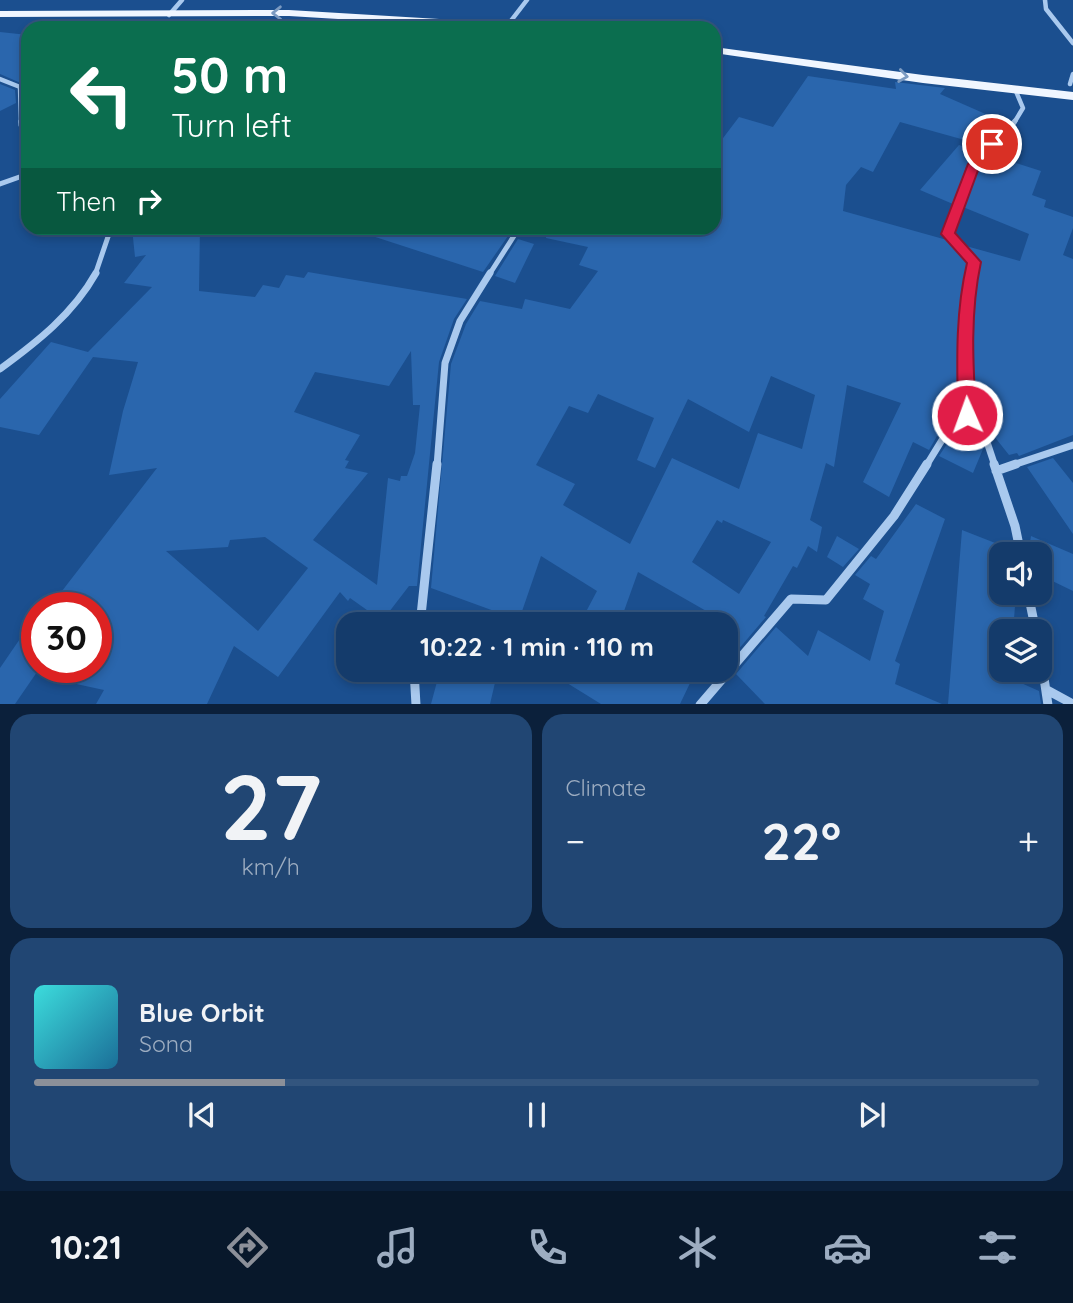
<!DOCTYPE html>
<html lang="en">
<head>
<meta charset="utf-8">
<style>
	body { margin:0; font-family:Quicksand,sans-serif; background:#214673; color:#f1f3f6; height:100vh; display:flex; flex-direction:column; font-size:26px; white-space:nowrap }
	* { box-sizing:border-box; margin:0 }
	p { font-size:23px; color:#9dadc1 }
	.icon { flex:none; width:38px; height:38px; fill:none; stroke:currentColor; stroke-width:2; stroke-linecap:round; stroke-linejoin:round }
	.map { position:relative; height:704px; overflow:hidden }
	.details { display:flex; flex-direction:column; gap:10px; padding:10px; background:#0b203b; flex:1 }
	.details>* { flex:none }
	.banner { position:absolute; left:21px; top:21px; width:700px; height:214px; border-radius:21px; box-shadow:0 4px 10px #0003,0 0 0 2px #33557e; background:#0b6e4f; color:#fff; overflow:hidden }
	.tools { position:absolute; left:989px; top:542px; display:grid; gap:14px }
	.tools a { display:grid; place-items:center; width:63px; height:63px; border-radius:14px; background:#143b6b; box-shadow:0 4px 10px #0003,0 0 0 2px #33557e; font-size:35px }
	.speed { position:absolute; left:21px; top:592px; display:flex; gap:14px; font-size:35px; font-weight:700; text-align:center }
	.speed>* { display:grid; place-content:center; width:91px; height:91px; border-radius:50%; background:#143b6b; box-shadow:0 4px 10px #0003,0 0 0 2px #33557e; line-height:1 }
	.speed .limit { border:10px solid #d22; background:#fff; color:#111 }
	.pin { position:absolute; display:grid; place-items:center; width:60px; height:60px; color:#fff; margin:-30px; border:4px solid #fff; border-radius:50%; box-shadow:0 2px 7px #0007 }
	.me { position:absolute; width:77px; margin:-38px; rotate:358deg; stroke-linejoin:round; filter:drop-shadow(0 0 5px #0008) }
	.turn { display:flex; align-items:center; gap:24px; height:147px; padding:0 35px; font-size:32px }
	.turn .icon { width:91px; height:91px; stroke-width:2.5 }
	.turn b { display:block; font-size:49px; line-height:60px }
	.then { display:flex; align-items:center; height:66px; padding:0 35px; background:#0003; gap:14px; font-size:26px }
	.big { font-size:52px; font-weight:700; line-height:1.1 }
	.details .widget { flex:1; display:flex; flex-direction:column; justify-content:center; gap:10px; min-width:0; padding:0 24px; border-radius:21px; background:#214673 }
	.details .dial { align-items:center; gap:0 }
	.dial b { font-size:91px; line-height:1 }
	.song { display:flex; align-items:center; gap:21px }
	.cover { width:84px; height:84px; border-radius:10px; background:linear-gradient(135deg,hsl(180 70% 55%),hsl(200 70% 35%)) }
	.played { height:7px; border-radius:4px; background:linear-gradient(90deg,#8c9099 25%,#33557e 25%) }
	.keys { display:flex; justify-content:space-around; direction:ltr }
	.heat { display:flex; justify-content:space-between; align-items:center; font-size:38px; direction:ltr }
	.details .tiles { flex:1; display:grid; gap:10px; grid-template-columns:1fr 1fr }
	.widget:last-child { grid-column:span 2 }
	.trip { position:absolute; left:336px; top:612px; width:402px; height:70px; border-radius:21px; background:#143b6b; box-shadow:0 4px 10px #0003,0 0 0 2px #33557e; font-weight:700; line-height:70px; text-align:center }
	.menu { display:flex; height:112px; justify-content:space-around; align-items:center; background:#08182b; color:#9dadc1 }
	.menu .icon { width:49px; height:49px }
	.menu .current { color:#8c9099 }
	.menu b { font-size:32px; color:#f1f3f6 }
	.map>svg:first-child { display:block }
</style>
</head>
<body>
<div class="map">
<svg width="1073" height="705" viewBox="0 0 1073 705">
	<rect width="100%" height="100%" fill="#1b4f8f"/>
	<path fill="#2a66ad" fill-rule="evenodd" d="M0,32L28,35V96L25,98L23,84L0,74Z
		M808,76L896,89L895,82L945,88L940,94L1006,123L979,144L900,122L873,172L861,167L846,185L843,211L947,240L968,264L959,338L961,413L937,436L929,450L913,442L889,497L863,482L901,403L847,385L834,467L826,463L810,520L822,527L817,552L808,546L797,568L793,566L764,616L766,617L726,664V625H701L708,612L638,572L619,625H579L597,591L541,556L519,620L431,588L451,364L466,324L480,301L522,309L525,299L570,309L598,271L579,265L588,247L546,238L547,228H714V150L739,117L773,127ZM771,376L815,395L802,449L758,433L739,489L672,458L630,544L563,505L575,484L536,465L569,406L588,413L598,394L654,418L637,460L655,468L688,399L749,432ZM717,520L722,523L723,520L771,542L739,594L692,562Z
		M0,84L15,90L16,103L0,111Z
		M959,145L980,152L966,167L953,204L920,190Z
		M991,155L1041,171L1032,195L1046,200L1044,207L1073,217V228L1063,255L1073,259V435L1019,456L1017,453L1009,455L990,431L985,419L973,412L971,338L979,261L966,246L1020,261L1029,234L963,207L976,172Z
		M132,228H200L199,291L255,297L263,285L279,288L286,275L304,278L308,272L467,299L454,319L439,362L417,586H409L379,625H373L374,615L350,598L348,601L340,592L278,677L234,646L207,704H96L104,690L44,677L46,667H96V603L62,591L157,468L109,475L123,411L138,362L93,357L39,435L0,427V399L51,342L88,352L152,287L124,283L146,255L135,257ZM411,351L413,405H420L415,453L407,476H401L400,481L388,478L377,585L313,540L368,473L345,468L349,461L345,460L360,435L294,412L315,372L389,386ZM265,537L308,568L258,631L166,551L228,547L230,540Z
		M360,228H443L464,234L469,228H476L508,236L483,272L360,232Z
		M518,239L534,244L515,283L495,276Z
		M968,423L976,428L983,449L973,473L939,456L947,444Z
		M1053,458L1073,483V534L1027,467Z
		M916,504L945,519L895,661L900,664L895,684L942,704H765L736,674L776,627L808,656L818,630L870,661L884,611L863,599L870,584L855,575L871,556L876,559Z
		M962,530L1013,550L1014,555H1001V593H1016L1013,632H1001V674L1039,691L1041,704H948Z
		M837,536L859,549L843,567L827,557Z
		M1031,536L1073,554V591L1040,575V555H1028Z
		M37,614V672L15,704H0V668Z
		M446,670H498L490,704H431L438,678L443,679Z
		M546,670H672L691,681L680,704H601Z"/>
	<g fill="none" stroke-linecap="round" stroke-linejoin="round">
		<path stroke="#a9c9ee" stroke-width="4.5" d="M1045,0L1046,9L1073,43
			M169,15L182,0
			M507,26L527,0
			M0,79L20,87L21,123
			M1070,84L1073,74
			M1014,123L1023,108L1015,89"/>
		<path stroke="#a9c9ee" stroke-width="5" d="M21,121V125
			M0,184L28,174
			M95,275L111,228
			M489,275L519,228
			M971,275L974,262L948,234L971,169L1015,121"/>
		<path stroke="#a9c9ee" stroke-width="7" d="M0,369C37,342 73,314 96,273
			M967,415L981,424L995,466
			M437,466L445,363L460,321L490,273
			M926,466L942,440L967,415L965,338L972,273
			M1010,466L1073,445"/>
		<path stroke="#a9c9ee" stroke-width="9" d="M994,464L1015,526L1021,555
			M996,471L1016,464
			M1028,593L1036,632
			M420,625L437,464
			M1040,651L1048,705
			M414,670L416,705
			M1047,690L1073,704
			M700,705L791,599L826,600L894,516L927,464"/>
		<path fill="#f0f6ff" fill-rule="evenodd" d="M289,10L538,25L543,28H485L289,16L0,17V11Z
			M714,47L923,75L1073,92V100L923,83L714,53Z"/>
	</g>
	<defs><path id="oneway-chevron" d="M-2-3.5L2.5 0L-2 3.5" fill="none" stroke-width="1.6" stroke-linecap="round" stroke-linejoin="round" transform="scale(1.75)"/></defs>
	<g stroke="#7b9ac1">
		<use href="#oneway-chevron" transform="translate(277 13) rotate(179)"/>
		<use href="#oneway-chevron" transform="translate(903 76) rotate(8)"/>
	</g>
	<path fill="#e11d48" stroke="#92132f" stroke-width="2" d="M988,141L998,144L980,165L955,233L981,262C970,313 973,363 976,415L973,420H961L958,415C957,363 955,314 967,263L941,234L968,164Z"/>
</svg>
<div class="tools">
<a><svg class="icon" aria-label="sound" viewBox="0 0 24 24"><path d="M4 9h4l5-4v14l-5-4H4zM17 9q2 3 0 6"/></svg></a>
<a><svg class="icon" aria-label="layers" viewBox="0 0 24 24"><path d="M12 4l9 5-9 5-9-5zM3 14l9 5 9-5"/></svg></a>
</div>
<div class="speed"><div class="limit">30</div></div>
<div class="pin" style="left:992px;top:144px;background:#d93025"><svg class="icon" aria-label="arrive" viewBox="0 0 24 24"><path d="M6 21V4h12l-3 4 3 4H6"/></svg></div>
<svg class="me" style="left:967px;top:415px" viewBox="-20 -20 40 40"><circle r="17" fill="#e11d48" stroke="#fff" stroke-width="3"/><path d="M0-11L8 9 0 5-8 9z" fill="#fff"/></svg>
<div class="trip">10:22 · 1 min · 110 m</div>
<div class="banner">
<div class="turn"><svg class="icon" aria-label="left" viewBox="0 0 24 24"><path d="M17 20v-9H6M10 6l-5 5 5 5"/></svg><div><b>50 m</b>Turn left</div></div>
<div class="then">Then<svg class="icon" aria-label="right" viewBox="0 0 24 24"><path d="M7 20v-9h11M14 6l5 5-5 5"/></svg></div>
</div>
</div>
<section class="details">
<div class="tiles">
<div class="widget dial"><b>27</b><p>km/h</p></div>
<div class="widget"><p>Climate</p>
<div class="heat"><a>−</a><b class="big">22°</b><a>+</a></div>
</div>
<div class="widget">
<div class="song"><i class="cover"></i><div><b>Blue Orbit</b><p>Sona</p></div></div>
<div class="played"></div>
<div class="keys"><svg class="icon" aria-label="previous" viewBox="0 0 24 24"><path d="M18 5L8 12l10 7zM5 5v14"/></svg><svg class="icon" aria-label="pause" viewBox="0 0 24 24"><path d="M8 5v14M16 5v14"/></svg><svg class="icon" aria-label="next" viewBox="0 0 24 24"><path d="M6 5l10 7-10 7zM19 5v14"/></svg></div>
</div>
</div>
</section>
<nav class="menu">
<b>10:21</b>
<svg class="icon current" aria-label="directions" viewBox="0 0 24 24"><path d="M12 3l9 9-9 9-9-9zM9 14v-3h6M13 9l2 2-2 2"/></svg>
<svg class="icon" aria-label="music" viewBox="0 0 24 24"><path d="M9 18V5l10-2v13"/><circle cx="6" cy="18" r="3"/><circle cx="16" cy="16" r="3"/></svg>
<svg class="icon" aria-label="phone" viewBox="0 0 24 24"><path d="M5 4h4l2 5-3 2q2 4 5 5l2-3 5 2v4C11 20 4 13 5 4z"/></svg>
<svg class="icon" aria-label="climate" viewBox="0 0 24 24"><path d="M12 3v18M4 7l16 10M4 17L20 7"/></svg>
<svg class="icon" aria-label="car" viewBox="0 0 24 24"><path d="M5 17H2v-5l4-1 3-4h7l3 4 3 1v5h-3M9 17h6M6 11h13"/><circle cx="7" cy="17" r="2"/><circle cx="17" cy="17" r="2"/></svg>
<svg class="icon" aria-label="filters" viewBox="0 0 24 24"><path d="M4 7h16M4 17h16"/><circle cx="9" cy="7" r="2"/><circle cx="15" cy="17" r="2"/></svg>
</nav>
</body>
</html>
